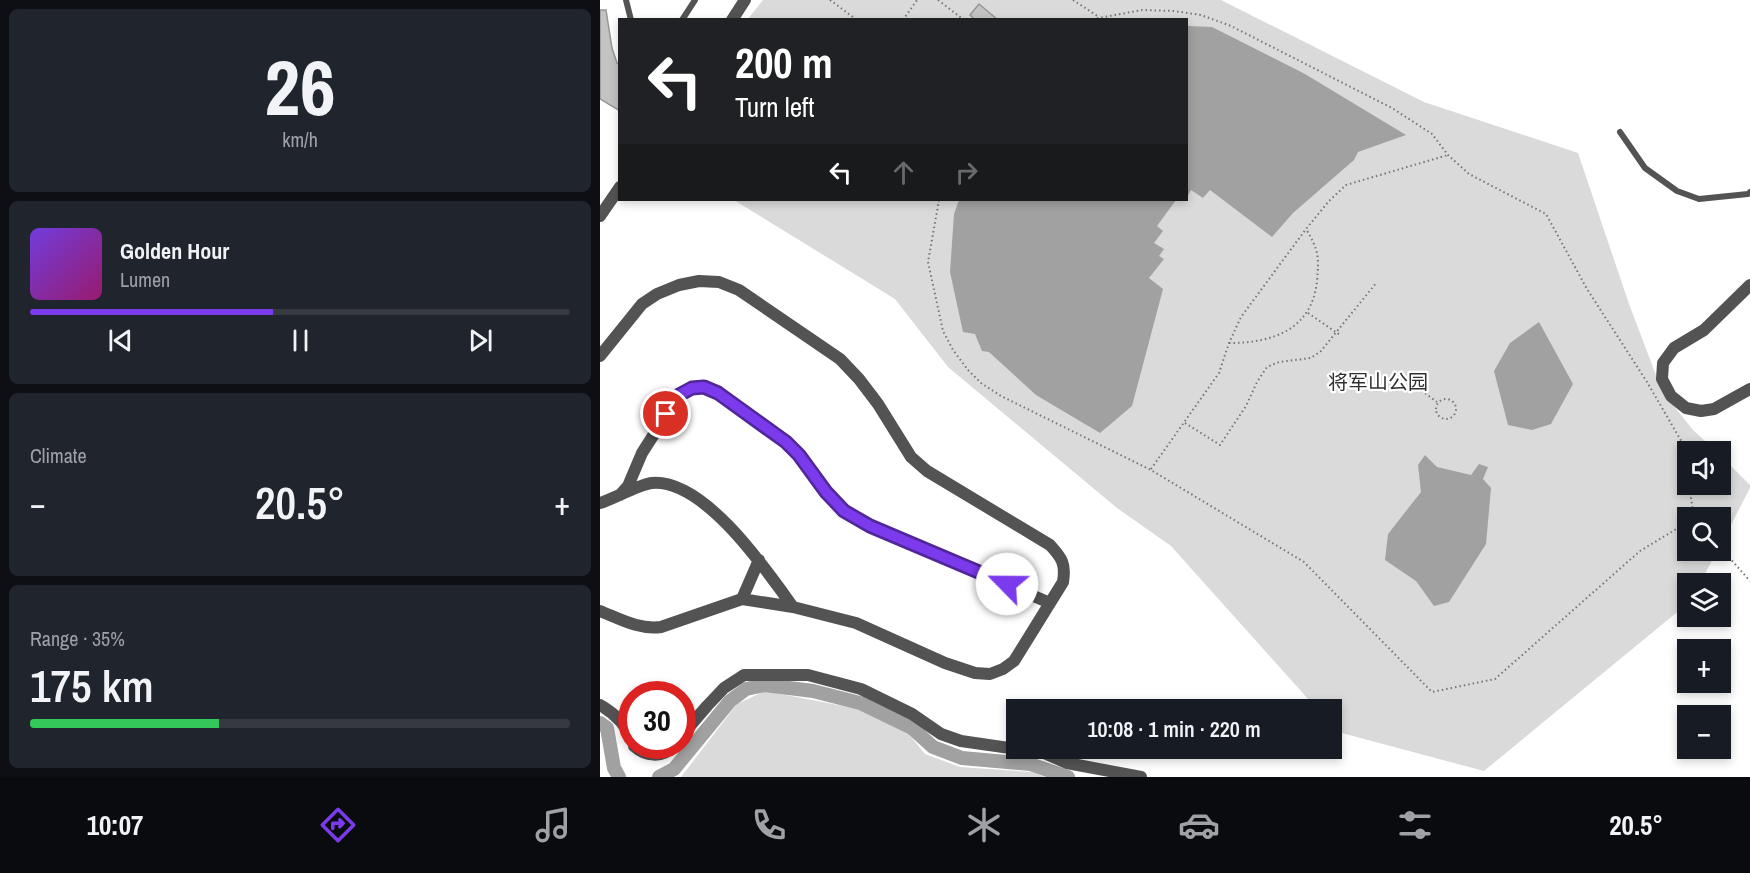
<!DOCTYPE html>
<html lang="en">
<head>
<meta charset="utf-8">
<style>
	body { margin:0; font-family:"Archivo Narrow","Noto Sans SC",sans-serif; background:#20242c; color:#f1f3f6; height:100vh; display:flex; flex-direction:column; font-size:22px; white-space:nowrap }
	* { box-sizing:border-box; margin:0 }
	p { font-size:20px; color:#9ea1a6 }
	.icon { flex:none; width:33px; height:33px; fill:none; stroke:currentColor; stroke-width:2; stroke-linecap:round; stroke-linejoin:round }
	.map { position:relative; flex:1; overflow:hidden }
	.drawer { display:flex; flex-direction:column; gap:9px; padding:9px; background:#0d0f14; width:600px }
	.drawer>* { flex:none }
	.guide { position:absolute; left:18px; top:18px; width:570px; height:183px; border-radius:0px; box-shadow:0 3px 9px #0003; background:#202124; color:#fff; overflow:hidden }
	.fabs { position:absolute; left:1077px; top:441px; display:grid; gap:12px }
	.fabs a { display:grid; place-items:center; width:54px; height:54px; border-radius:0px; background:#171b24; box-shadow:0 3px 9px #0003; font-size:30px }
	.speed { position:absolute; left:18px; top:681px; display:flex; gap:12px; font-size:30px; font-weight:700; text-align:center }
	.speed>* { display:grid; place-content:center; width:78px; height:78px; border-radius:50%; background:#171b24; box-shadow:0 3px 9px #0003; line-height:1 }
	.speed .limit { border:9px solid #d22; background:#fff; color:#111 }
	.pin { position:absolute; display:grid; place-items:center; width:51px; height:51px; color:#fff; margin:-26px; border:3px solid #fff; border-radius:50%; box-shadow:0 2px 6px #0007 }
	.me { position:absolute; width:66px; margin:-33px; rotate:293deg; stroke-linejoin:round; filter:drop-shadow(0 0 4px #0008) }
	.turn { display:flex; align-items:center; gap:21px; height:126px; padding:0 18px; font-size:27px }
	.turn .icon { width:78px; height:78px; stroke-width:2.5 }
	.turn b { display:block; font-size:42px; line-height:51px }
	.lanes { display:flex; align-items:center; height:57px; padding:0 18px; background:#0003; justify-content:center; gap:30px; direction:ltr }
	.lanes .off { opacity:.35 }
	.big { font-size:45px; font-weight:600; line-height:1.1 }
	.drawer .tile { flex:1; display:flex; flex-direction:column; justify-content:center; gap:9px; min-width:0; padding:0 21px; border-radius:9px; background:#20242c }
	.drawer .dial { align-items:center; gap:0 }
	.dial b { font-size:78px; line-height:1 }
	.song { display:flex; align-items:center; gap:18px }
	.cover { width:72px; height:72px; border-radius:9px; background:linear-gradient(135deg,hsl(260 70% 55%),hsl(320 70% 35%)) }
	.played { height:6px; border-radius:3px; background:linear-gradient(90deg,#7c3aed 45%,#363941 45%) }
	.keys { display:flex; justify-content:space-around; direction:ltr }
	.heat { display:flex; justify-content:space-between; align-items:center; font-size:33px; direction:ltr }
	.charge { height:9px; border-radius:4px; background:linear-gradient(90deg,#34c759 35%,#363941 0) }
	.trip { position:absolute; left:406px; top:699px; width:336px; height:60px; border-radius:0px; background:#171b24; box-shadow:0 3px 9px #0003; font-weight:600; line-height:60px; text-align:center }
	.dock { display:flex; height:96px; justify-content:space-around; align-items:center; background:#090b0e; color:#9ea1a6 }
	.dock .icon { width:42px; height:42px }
	.dock .active { color:#7c3aed }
	.dock b { font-size:27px; color:#f1f3f6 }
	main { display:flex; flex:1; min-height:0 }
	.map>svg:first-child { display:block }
</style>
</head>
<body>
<main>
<section class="drawer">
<div class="tile dial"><b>26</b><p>km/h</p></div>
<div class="tile">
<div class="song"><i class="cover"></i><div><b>Golden Hour</b><p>Lumen</p></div></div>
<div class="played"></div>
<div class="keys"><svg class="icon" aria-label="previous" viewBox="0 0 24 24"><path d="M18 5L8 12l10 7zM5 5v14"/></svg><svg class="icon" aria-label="pause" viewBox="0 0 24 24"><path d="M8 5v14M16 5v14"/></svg><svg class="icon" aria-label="next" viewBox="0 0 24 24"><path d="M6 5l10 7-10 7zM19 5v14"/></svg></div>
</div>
<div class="tile"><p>Climate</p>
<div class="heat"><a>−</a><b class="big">20.5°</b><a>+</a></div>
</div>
<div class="tile"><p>Range · 35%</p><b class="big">175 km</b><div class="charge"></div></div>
</section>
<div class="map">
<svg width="1150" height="777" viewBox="0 0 1150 777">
	<rect width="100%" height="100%" fill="#fff"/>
	<path fill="#dadada" d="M163,0H621L824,102L978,153L1029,304L1062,391L1093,430L1116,451L1088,452V484H1120L1121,456L1150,485V488L1121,544L1120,518H1088V550L1117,551L1100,583L1088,584L1087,604L884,771L738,732L732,726V710L717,709L571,546L517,508L348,367L295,299L134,200H586V20L148,19Z
		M165,691L254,708L308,733L325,754L360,767L432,772L445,777H81L137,704Z"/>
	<path fill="#a1a1a1" d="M587,26L612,27L705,74L806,135L758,152L754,160L693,213L672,237L610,190L603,198L591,190L587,197Z
		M359,200H585L584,201L576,200L557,226L563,231L554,243L564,249L559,256L564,259L549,278L563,289L532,406L500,433L436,395L389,352L382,351L375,334L363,332L350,272L354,214Z
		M939,322L973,384L951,424L932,430L908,425L894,371L910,343Z
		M825,455L837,467L871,475L879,464L888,467L883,479L891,488L886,544L849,602L834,606L816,581L785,560L788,534L821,492L818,465Z"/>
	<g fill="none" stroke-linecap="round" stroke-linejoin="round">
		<path stroke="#a1a1a1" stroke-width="14" d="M0,723L7,728L14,768L19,777
			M59,777L74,769L130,701L146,689L165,685L213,691L260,703L312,728L333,747L362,758L430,764L468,777"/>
	</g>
	<path fill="#c3c3c3" stroke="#979797" stroke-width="1.5" d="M379,4L398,20H375L370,15Z
		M0,10H6L12,48L17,63L20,65V111L0,99Z"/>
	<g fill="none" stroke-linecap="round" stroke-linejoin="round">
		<path stroke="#757575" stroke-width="2" stroke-dasharray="1.5 3" stroke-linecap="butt" d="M230,0L257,20
			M338,0L364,20
			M473,0L499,17
			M303,20L317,0
			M488,20L542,10L574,11L601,15L631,26L792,108L832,134L848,155L869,174L946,214L987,289L1047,382L1083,444L1088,474
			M339,200L328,262L343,331L353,350L368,370L381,383L401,396L551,470L704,562L832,692L895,679L1040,551L1088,522
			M708,313L740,335
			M629,343C672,343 712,330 717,281C719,256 719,251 706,229
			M796,372L837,402
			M836 409a10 10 0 1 1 20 0a10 10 0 1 1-20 0Z
			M585,423L620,445L646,406L657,382L667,367L679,362L711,358L721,351L777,282
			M551,469L619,373L629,343L641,317L706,229L729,201L746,185L848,155
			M1089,484L1094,518
			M1120,547L1150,581"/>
		<path stroke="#535353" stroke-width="6" d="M26,0L31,20
			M82,20L95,0
			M1020,132L1045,168L1077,191L1099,199L1148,194L1150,192"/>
		<path stroke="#535353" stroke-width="12" d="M1150,285L1104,330L1074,348L1063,363L1062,379L1071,396L1086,408L1101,411L1114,409L1150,389
			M0,356L42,304L57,294L79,285L99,281L119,282L139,290L240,359L259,379L278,404L311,457L327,471L450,545C462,558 466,564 463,582L414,661L403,669L390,674L375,673L345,663L256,623L193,607L142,599L61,627C39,630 20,619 0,611
			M20,495L28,486L42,453L79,395L91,388L104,387L118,393L185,442L199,455L226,492L244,511L270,526L450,603
			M0,503C13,499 40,484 52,483C104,479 165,568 193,607
			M142,599L159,560
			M0,705C14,713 26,725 32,740
			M82,735L107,706L124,688L144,675H208L261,689L312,714L341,734L361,741L444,753L467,763L541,777
			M34,746C45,756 62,759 74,746"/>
		<path stroke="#535353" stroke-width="12" d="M132,20L145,0
			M0,216L20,187"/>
	</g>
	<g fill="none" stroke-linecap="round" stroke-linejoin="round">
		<g stroke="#51269a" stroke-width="15">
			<path id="route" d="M66,414L79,395L92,388L104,387L118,393L186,442L199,455L226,492L244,511L270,526L407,584"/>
		</g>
		<use href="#route" stroke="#7c3aed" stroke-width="10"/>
	</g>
	<g text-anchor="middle" stroke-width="4.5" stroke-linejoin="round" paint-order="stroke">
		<g font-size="20" fill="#313131" stroke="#fff">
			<text x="778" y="389">将军山公园</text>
		</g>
	</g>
</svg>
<div class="fabs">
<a><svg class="icon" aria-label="sound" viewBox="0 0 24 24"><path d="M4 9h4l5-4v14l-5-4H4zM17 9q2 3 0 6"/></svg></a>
<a><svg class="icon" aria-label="search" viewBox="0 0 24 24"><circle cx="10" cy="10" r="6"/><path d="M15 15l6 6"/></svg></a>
<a><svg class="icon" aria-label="layers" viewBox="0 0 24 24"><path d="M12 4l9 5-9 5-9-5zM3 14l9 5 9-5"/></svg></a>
<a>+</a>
<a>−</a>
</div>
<div class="speed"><div class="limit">30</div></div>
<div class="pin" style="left:66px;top:414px;background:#d93025"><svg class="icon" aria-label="arrive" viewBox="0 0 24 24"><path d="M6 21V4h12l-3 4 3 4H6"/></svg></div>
<svg class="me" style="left:407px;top:584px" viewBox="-20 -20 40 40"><circle r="19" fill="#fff"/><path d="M0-13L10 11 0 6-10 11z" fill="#7c3aed"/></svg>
<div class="trip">10:08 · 1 min · 220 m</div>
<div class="guide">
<div class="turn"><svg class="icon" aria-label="left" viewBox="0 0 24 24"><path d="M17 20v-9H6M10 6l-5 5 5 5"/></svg><div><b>200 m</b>Turn left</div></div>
<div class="lanes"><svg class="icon" aria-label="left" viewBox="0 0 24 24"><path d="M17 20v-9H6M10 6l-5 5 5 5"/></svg><svg class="icon off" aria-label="ahead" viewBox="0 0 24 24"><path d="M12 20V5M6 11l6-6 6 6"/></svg><svg class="icon off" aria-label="right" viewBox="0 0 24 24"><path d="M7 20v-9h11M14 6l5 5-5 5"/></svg></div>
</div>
</div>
</main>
<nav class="dock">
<b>10:07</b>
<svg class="icon active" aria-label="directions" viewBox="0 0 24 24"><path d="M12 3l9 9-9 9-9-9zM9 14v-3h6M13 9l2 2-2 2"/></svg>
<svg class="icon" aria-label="music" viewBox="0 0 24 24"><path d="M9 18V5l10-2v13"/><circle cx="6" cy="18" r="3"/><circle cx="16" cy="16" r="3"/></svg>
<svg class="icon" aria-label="phone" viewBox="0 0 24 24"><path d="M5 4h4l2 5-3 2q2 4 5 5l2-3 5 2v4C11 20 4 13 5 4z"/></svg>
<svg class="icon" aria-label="climate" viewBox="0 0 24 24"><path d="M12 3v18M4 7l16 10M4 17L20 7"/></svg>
<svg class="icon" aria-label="car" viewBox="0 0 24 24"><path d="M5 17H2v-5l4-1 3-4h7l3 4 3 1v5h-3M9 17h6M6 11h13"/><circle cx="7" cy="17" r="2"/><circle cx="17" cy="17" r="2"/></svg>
<svg class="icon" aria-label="filters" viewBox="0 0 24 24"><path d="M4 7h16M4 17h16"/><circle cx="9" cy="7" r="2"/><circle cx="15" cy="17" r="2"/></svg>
<b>20.5°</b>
</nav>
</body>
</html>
